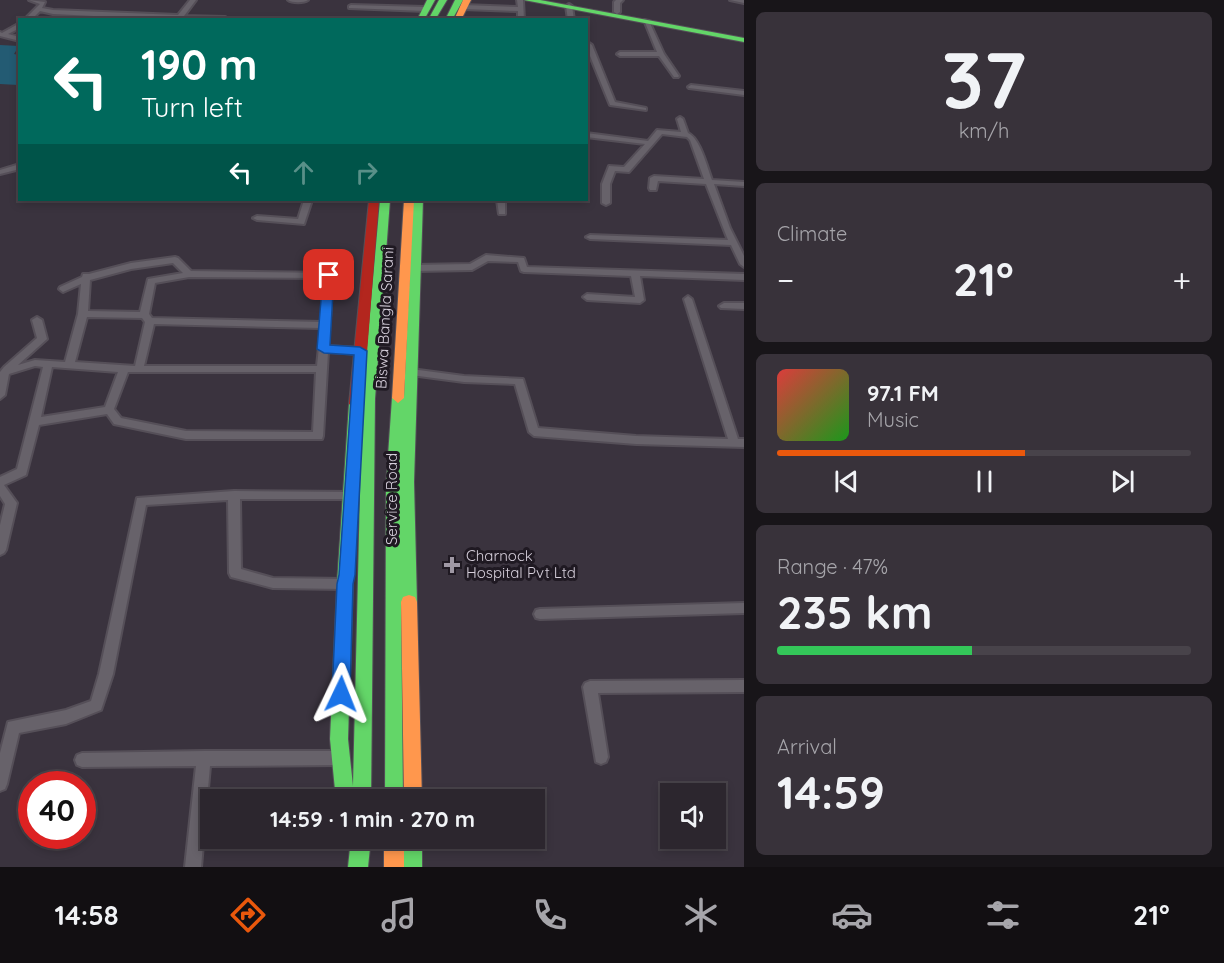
<!DOCTYPE html>
<html lang="en">
<head>
<meta charset="utf-8">
<style>
	body { margin:0; font-family:Quicksand,sans-serif; background:#38323a; color:#f1f3f6; height:100vh; display:flex; flex-direction:column; font-size:22px; white-space:nowrap }
	* { box-sizing:border-box; margin:0 }
	p { font-size:20px; color:#a6a5aa }
	.icon { flex:none; width:33px; height:33px; fill:none; stroke:currentColor; stroke-width:2; stroke-linecap:round; stroke-linejoin:round }
	.map { position:relative; flex:1; overflow:hidden }
	.details { display:flex; flex-direction:column; gap:12px; padding:12px; background:#181519; width:480px }
	.details>* { flex:none }
	.hud { position:absolute; left:18px; top:18px; width:570px; height:183px; border-radius:0px; box-shadow:0 3px 9px #0003,0 0 0 2px #48434a; background:#00695c; color:#fff; overflow:hidden }
	.fabs { position:absolute; left:660px; top:783px; display:grid; gap:12px }
	.fabs a { display:grid; place-items:center; width:66px; height:66px; border-radius:0px; background:#2c262e; box-shadow:0 3px 9px #0003,0 0 0 2px #48434a; font-size:30px }
	.speed { position:absolute; left:18px; top:771px; display:flex; gap:12px; font-size:30px; font-weight:700; text-align:center }
	.speed>* { display:grid; place-content:center; width:78px; height:78px; border-radius:50%; background:#2c262e; box-shadow:0 3px 9px #0003,0 0 0 2px #48434a; line-height:1 }
	.speed .limit { border:9px solid #d22; background:#fff; color:#111 }
	.pin { position:absolute; display:grid; place-items:center; width:51px; height:51px; color:#fff; margin:-26px; border-radius:12px; box-shadow:0 3px 9px #0006 }
	.me { position:absolute; width:66px; margin:-33px; rotate:2deg; stroke-linejoin:round; filter:drop-shadow(0 0 4px #0008) }
	.turn { display:flex; align-items:center; gap:21px; height:126px; padding:0 24px; font-size:27px }
	.turn .icon { width:78px; height:78px; stroke-width:2.5 }
	.turn b { display:block; font-size:42px; line-height:51px }
	.lanes { display:flex; align-items:center; height:57px; padding:0 24px; background:#0003; justify-content:center; gap:30px; direction:ltr }
	.lanes .off { opacity:.35 }
	.big { font-size:45px; font-weight:800; line-height:1.1 }
	.details .widget { flex:1; display:flex; flex-direction:column; justify-content:center; gap:9px; min-width:0; padding:0 21px; border-radius:9px; background:#38323a }
	.details .dial { align-items:center; gap:0 }
	.dial b { font-size:78px; line-height:1 }
	.song { display:flex; align-items:center; gap:18px }
	.cover { width:72px; height:72px; border-radius:9px; background:linear-gradient(135deg,hsl(0 70% 55%),hsl(120 70% 35%)) }
	.played { height:6px; border-radius:3px; background:linear-gradient(90deg,#ea580c 60%,#48434a 60%) }
	.keys { display:flex; justify-content:space-around; direction:ltr }
	.heat { display:flex; justify-content:space-between; align-items:center; font-size:33px; direction:ltr }
	.charge { height:9px; border-radius:4px; background:linear-gradient(90deg,#34c759 47%,#48434a 0) }
	.trip { position:absolute; left:200px; top:789px; width:345px; height:60px; border-radius:0px; background:#2c262e; box-shadow:0 3px 9px #0003,0 0 0 2px #48434a; font-weight:800; line-height:60px; text-align:center }
	.tabs { display:flex; height:96px; justify-content:space-around; align-items:center; background:#120f12; color:#a6a5aa }
	.tabs .icon { width:42px; height:42px }
	.tabs .on { color:#ea580c }
	.tabs b { font-size:27px; color:#f1f3f6 }
	main { display:flex; flex:1; min-height:0 }
	.map>svg:first-child { display:block }
</style>
</head>
<body>
<main>
<div class="map">
<svg width="744" height="867" viewBox="0 0 744 867">
	<rect width="100%" height="100%" fill="#3a333e"/>
	<path fill="#235b73" d="M0,45L19,46L14,54L19,55L18,85L0,84Z"/>
	<g fill="none" stroke-linecap="round" stroke-linejoin="round">
		<g stroke="#554f58" stroke-width="4">
			<path id="street" d="M29,0L45,2L42,8L53,10L178,15L190,0H196L184,16L225,17L228,19L174,20L53,14L40,11L31,20H24L40,4Z
				M288,0H308C304,3 292,3 288,0Z
				M517,0H523L524,20H518V11L463,9L460,7L463,5L518,7Z
				M616,0H623L620,3V12L617,14L614,12V2Z
				M730,0H744V3Z
				M569,4L572,6L574,20H568L566,6Z
				M351,5L425,7L428,9L425,11L349,8V6Z
				M644,20L649,21L664,54L679,76L678,77H674L659,56H620L617,54L620,52H657Z
				M20,23V28L8,34L20,37V41L0,36V32L2,33Z
				M589,43L592,45L615,102L646,108V110L610,105L586,46L587,44Z
				M691,85L744,91V95L689,88L688,87Z
				M680,117L683,119L688,133C700,138 707,167 712,180L744,182V186L714,184L730,228L744,256V267L740,264L731,245L590,239L586,237L590,235L728,240L706,184L658,181L656,190H650L649,188L650,178L654,176L704,179L690,140L687,137L662,134L629,172L615,171L610,184V203L606,205L602,203V184L609,166L624,167L645,144L586,137V133L648,141L657,130L681,132L677,119Z
				M20,164V169L0,174V170Z
				M304,200H312L304,224L257,220L253,218L257,216L298,219Z
				M497,200H505V214H499Z
				M486,255L524,258L527,267L744,274V280L640,276L644,300L640,303L587,300L583,297L587,294L635,297L631,276L524,272L521,271L518,262L488,261L472,270L415,271L411,268L415,265L470,264Z
				M175,257L178,258L191,271L332,273L333,275L328,346L360,348L365,351L360,354L328,352L323,436L322,439H186L114,424L107,414L39,425L26,475L4,485L17,503L6,550L4,553L0,555V525L5,504L0,496V477L17,469L43,367L35,366L9,374L5,395L0,399V372L4,367L37,338L32,320L37,317L42,320L47,339L18,365L35,360L65,362L78,314L81,284L63,292L59,289L60,287L82,277L83,274H89L131,263ZM173,263L183,273L148,279L140,312L88,311L90,280L131,269ZM189,277L324,278L322,322L152,318L149,314L155,283ZM87,317L142,318L145,322L135,366L75,362ZM154,324L321,328L317,366H144ZM52,367L118,372L105,407L41,417ZM128,372H316L313,432L186,431L121,418L114,409Z
				M688,296L692,299L738,439H744V447L636,444L534,436L529,432L515,384L464,382L411,375L406,372L411,369L464,376L523,379L538,428L636,436L728,439L684,299Z
				M724,303H744V309L721,308L719,306Z
				M234,491L354,492L356,495L354,498L350,499H240L241,569L273,578L345,579L349,580L351,584L349,588L345,589L273,588L231,577L229,573L228,500L146,505L113,674L101,710L66,724L19,733L7,784L5,789L0,791V753L8,722L66,710L91,701L99,674L137,498Z
				M744,603V613L540,619L536,618L534,614L536,610L540,609Z
				M744,680V692L598,693L608,757L606,762L601,764L596,762L583,687L585,683L590,681Z
				M204,751H340L345,753L347,758L345,763L340,765L210,766L201,867H185L196,766L82,767L77,765L75,760L77,755L82,753Z"/>
		</g>
		<g stroke="#554f58" stroke-width="2">
			<path id="fast" d="M427,0H435L424,20H417Z
				M439,0H447L435,20H428Z
				M455,0H463L452,20H445Z
				M524,0H540L744,38V42Z
				M380,200H390L375,399L371,800H336L330,739L337,584L349,404L356,399L362,404ZM362,409L353,786L348,739L353,584Z
				M413,200H423L414,482L417,602L415,607L409,609L403,607L401,603L403,800H385L386,485L392,398L398,393L404,397Z
				M351,838H371L368,867H348Z
				M402,838H422V867H402Z"/>
		</g>
		<g stroke="#554f58" stroke-width="2">
			<path id="slow" d="M463,0H471L461,20H454Z
				M404,200H414L404,398L398,403L392,398Z
				M409,595L415,597L417,602L422,800H404L401,602L403,597Z
				M384,838H404V867H384Z"/>
		</g>
		<g stroke="#554f58" stroke-width="2">
			<path id="jam" d="M369,200H379L363,404L356,409L349,404Z"/>
		</g>
		<use href="#street" fill="#67626a" fill-rule="evenodd"/>
		<use href="#fast" fill="#63d668" fill-rule="evenodd"/>
		<use href="#slow" fill="#ff974d" fill-rule="evenodd"/>
		<use href="#jam" fill="#b3261e" fill-rule="evenodd"/>
	</g>
	<path fill="#1a73e8" stroke="#114b97" stroke-width="1.5" d="M329,272L334,275L330,345L360,347L367,351L355,575L353,584L350,694L347,700L341,703L335,700L332,694L337,584L339,575L354,355L324,353L317,349L323,275Z"/>
	<path fill="#9f98a4" stroke="#1f1922" stroke-width="2" d="M449 556h6v6h6v6h-6v6h-6v-6h-6v-6h6z"/>
	<g text-anchor="middle" stroke-width="6" stroke-linejoin="round" paint-order="stroke">
		<g font-size="15" fill="#d6cfdb" stroke="#1f1922">
			<text transform="translate(385 318) rotate(-87)" y="5">Biswa Bangla Sarani</text>
			<text transform="translate(392 499) rotate(-90)" y="5">Service Road</text>
		</g>
		<g font-size="15" fill="#d6cfdb" stroke="#1f1922" text-anchor="start">
			<text x="466" y="561">Charnock<tspan x="466" dy="17">Hospital Pvt Ltd</tspan></text>
		</g>
	</g>
</svg>
<div class="fabs">
<a><svg class="icon" aria-label="sound" viewBox="0 0 24 24"><path d="M4 9h4l5-4v14l-5-4H4zM17 9q2 3 0 6"/></svg></a>
</div>
<div class="speed"><div class="limit">40</div></div>
<div class="pin" style="left:329px;top:275px;background:#d93025"><svg class="icon" aria-label="arrive" viewBox="0 0 24 24"><path d="M6 21V4h12l-3 4 3 4H6"/></svg></div>
<svg class="me" style="left:341px;top:694px" viewBox="-20 -20 40 40"><path d="M0-17L14 15 0 8-14 15z" fill="#1a73e8" stroke="#fff" stroke-width="4"/></svg>
<div class="trip">14:59 · 1 min · 270 m</div>
<div class="hud">
<div class="turn"><svg class="icon" aria-label="left" viewBox="0 0 24 24"><path d="M17 20v-9H6M10 6l-5 5 5 5"/></svg><div><b>190 m</b>Turn left</div></div>
<div class="lanes"><svg class="icon" aria-label="left" viewBox="0 0 24 24"><path d="M17 20v-9H6M10 6l-5 5 5 5"/></svg><svg class="icon off" aria-label="ahead" viewBox="0 0 24 24"><path d="M12 20V5M6 11l6-6 6 6"/></svg><svg class="icon off" aria-label="right" viewBox="0 0 24 24"><path d="M7 20v-9h11M14 6l5 5-5 5"/></svg></div>
</div>
</div>
<section class="details">
<div class="widget dial"><b>37</b><p>km/h</p></div>
<div class="widget"><p>Climate</p>
<div class="heat"><a>−</a><b class="big">21°</b><a>+</a></div>
</div>
<div class="widget">
<div class="song"><i class="cover"></i><div><b>97.1 FM</b><p>Music</p></div></div>
<div class="played"></div>
<div class="keys"><svg class="icon" aria-label="previous" viewBox="0 0 24 24"><path d="M18 5L8 12l10 7zM5 5v14"/></svg><svg class="icon" aria-label="pause" viewBox="0 0 24 24"><path d="M8 5v14M16 5v14"/></svg><svg class="icon" aria-label="next" viewBox="0 0 24 24"><path d="M6 5l10 7-10 7zM19 5v14"/></svg></div>
</div>
<div class="widget"><p>Range · 47%</p><b class="big">235 km</b><div class="charge"></div></div>
<div class="widget"><p>Arrival</p><b class="big">14:59</b></div>
</section>
</main>
<nav class="tabs">
<b>14:58</b>
<svg class="icon on" aria-label="directions" viewBox="0 0 24 24"><path d="M12 3l9 9-9 9-9-9zM9 14v-3h6M13 9l2 2-2 2"/></svg>
<svg class="icon" aria-label="music" viewBox="0 0 24 24"><path d="M9 18V5l10-2v13"/><circle cx="6" cy="18" r="3"/><circle cx="16" cy="16" r="3"/></svg>
<svg class="icon" aria-label="phone" viewBox="0 0 24 24"><path d="M5 4h4l2 5-3 2q2 4 5 5l2-3 5 2v4C11 20 4 13 5 4z"/></svg>
<svg class="icon" aria-label="climate" viewBox="0 0 24 24"><path d="M12 3v18M4 7l16 10M4 17L20 7"/></svg>
<svg class="icon" aria-label="car" viewBox="0 0 24 24"><path d="M5 17H2v-5l4-1 3-4h7l3 4 3 1v5h-3M9 17h6M6 11h13"/><circle cx="7" cy="17" r="2"/><circle cx="17" cy="17" r="2"/></svg>
<svg class="icon" aria-label="filters" viewBox="0 0 24 24"><path d="M4 7h16M4 17h16"/><circle cx="9" cy="7" r="2"/><circle cx="15" cy="17" r="2"/></svg>
<b>21°</b>
</nav>
</body>
</html>
